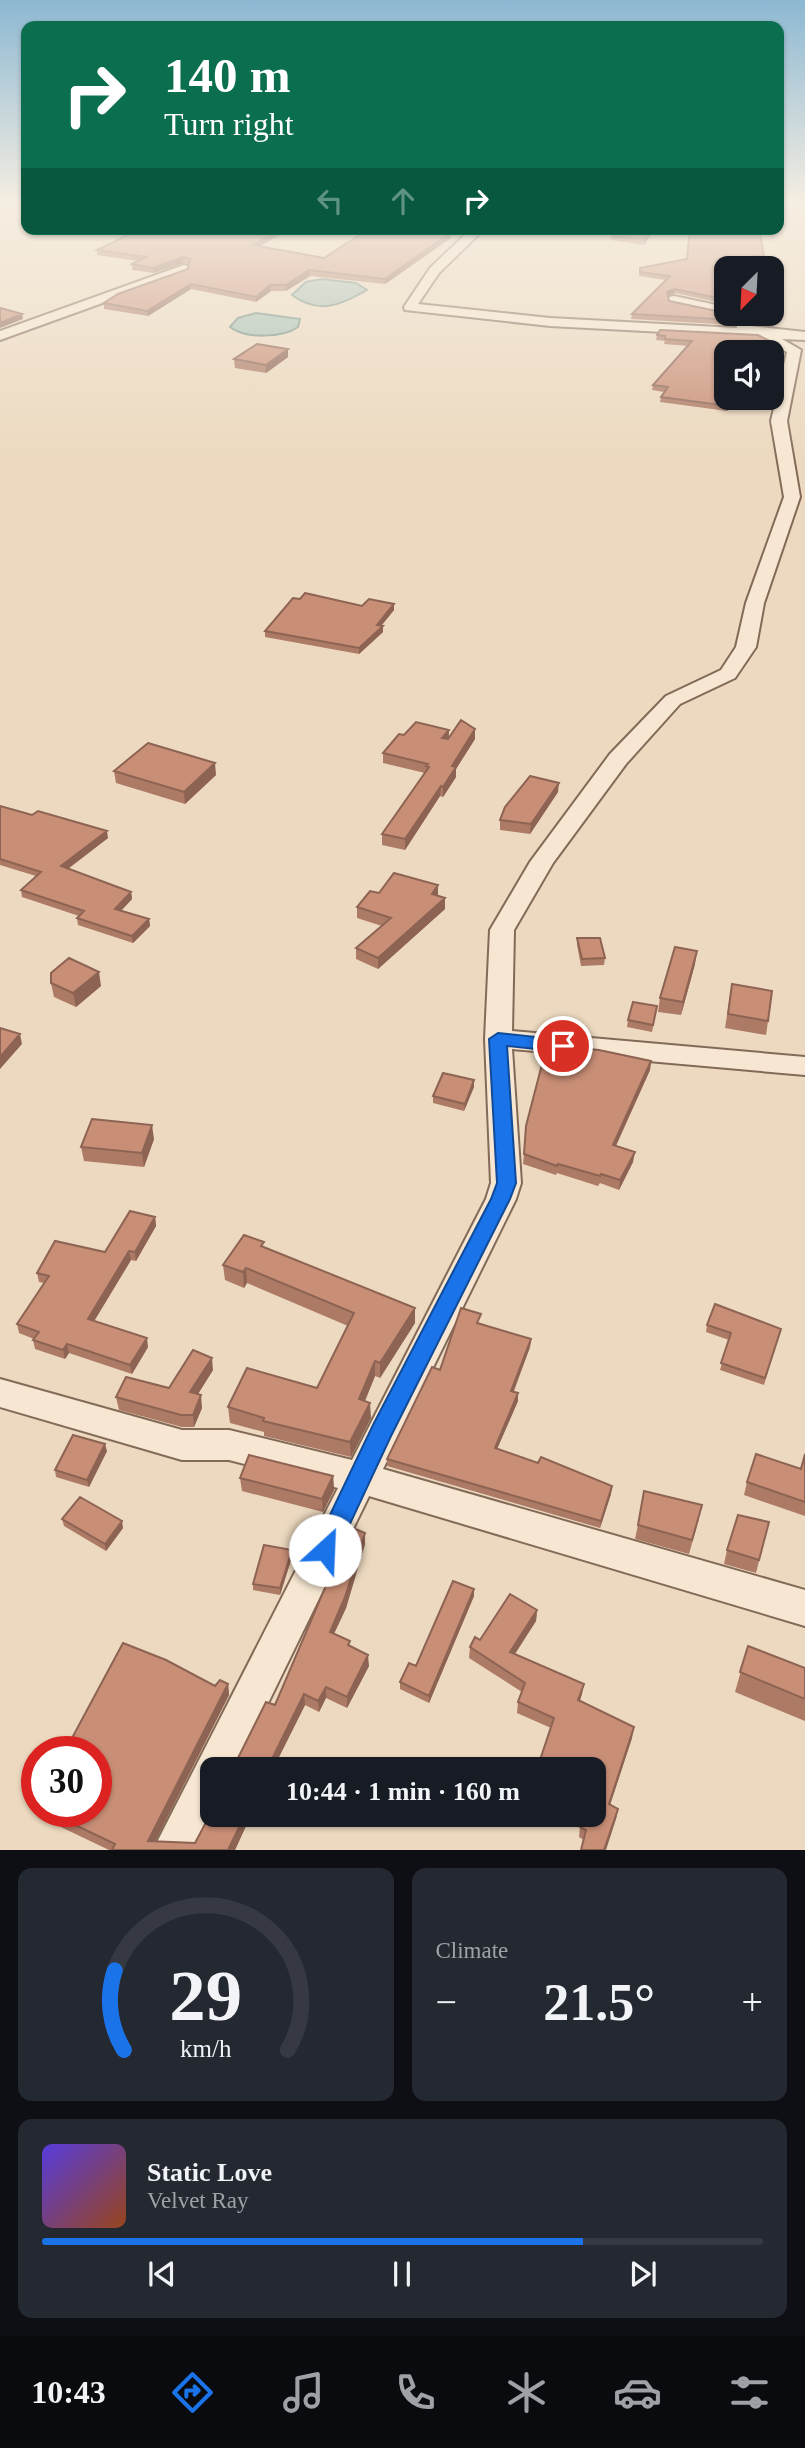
<!DOCTYPE html>
<html lang="en">
<head>
<meta charset="utf-8">
<style>
	body { margin:0; font-family:Georgia,serif; background:#242831; color:#f1f3f6; height:100vh; display:flex; flex-direction:column; font-size:26px; white-space:nowrap }
	* { box-sizing:border-box; margin:0 }
	p { font-size:23px; color:#9ea1a6 }
	.icon { flex:none; width:38px; height:38px; fill:none; stroke:currentColor; stroke-width:2; stroke-linecap:round; stroke-linejoin:round }
	.map { position:relative; height:1850px; overflow:hidden }
	.drawer { display:flex; flex-direction:column; gap:18px; padding:18px; background:#0d0f14; flex:1 }
	.drawer>* { flex:none }
	.top-card { position:absolute; left:21px; top:21px; width:763px; height:214px; border-radius:14px; box-shadow:0 2px 5px #0004; background:#0b6e4f; color:#fff; overflow:hidden }
	.needle { width:46px; rotate:204deg }
	.controls { position:absolute; left:714px; top:256px; display:grid; gap:14px }
	.controls a { display:grid; place-items:center; width:70px; height:70px; border-radius:14px; background:#171b24; box-shadow:0 2px 5px #0004; font-size:35px }
	.speed { position:absolute; left:21px; top:1736px; display:flex; gap:14px; font-size:35px; font-weight:700; text-align:center }
	.speed>* { display:grid; place-content:center; width:91px; height:91px; border-radius:50%; background:#171b24; box-shadow:0 2px 5px #0004; line-height:1 }
	.speed .limit { border:10px solid #d22; background:#fff; color:#111 }
	.pin { position:absolute; display:grid; place-items:center; width:60px; height:60px; color:#fff; margin:-30px; border:4px solid #fff; border-radius:50%; box-shadow:0 2px 7px #0007 }
	.me { position:absolute; width:77px; margin:-38px; rotate:25deg; stroke-linejoin:round; filter:drop-shadow(0 0 5px #0008) }
	.turn { display:flex; align-items:center; gap:24px; height:147px; padding:0 28px; font-size:32px }
	.turn .icon { width:91px; height:91px; stroke-width:2.5 }
	.turn b { display:block; font-size:49px; line-height:60px }
	.lanes { display:flex; align-items:center; height:66px; padding:0 28px; background:#0003; justify-content:center; gap:35px; direction:ltr }
	.lanes .off { opacity:.35 }
	.big { font-size:52px; font-weight:700; line-height:1.1 }
	.drawer .widget { flex:1; display:flex; flex-direction:column; justify-content:center; gap:10px; min-width:0; padding:0 24px; border-radius:14px; background:#242831 }
	.drawer .dial { align-items:center; gap:0 }
	.dial svg { height:182px; overflow:visible; fill:none; stroke:#363941; stroke-width:7; stroke-linecap:round; text-anchor:middle }
	.dial text { fill:#f1f3f6; stroke:none }
	.song { display:flex; align-items:center; gap:21px }
	.cover { width:84px; height:84px; border-radius:10px; background:linear-gradient(135deg,hsl(250 70% 55%),hsl(20 70% 35%)) }
	.played { height:7px; border-radius:4px; background:linear-gradient(90deg,#1a73e8 75%,#363941 75%) }
	.keys { display:flex; justify-content:space-around; direction:ltr }
	.heat { display:flex; justify-content:space-between; align-items:center; font-size:38px; direction:ltr }
	.drawer .tiles { flex:1; display:grid; gap:18px; grid-template-columns:1fr 1fr }
	.widget:last-child { grid-column:span 2 }
	.trip { position:absolute; left:200px; top:1757px; width:406px; height:70px; border-radius:14px; background:#171b24; box-shadow:0 2px 5px #0004; font-weight:700; line-height:70px; text-align:center }
	.tabs { display:flex; height:112px; justify-content:space-around; align-items:center; background:#090b0e; color:#9ea1a6 }
	.tabs .icon { width:49px; height:49px }
	.tabs .selected { color:#1a73e8 }
	.tabs b { font-size:32px; color:#f1f3f6 }
	.map>svg:first-child { display:block }
</style>
</head>
<body>
<div class="map">
<svg width="805" height="1850" viewBox="0 0 805 1850">
	<rect width="100%" height="100%" fill="#ecd9bf"/>
	<path fill="#a2beb2" stroke="#6a8b7f" stroke-width="2" d="M322,279L356,283L367,290C341,305 319,315 292,295L306,282Z
		M256,313L300,319L298,327C283,338 245,339 230,327L238,318Z"/>
	<g fill="none" stroke-linecap="round" stroke-linejoin="round">
		<g stroke="#836a58" stroke-width="4">
			<path id="minor" d="M471,229H484L439,273L418,304L550,318L737,328L733,313H746L750,326L805,332V340L782,339L801,350L787,421L800,497L764,603L756,647L735,678L680,704L626,764L553,863L514,930L512,1031L805,1057V1075L512,1049L521,1183L516,1199L383,1469L805,1590V1626L369,1496L236,1769H212V1815H214L197,1850H153L338,1488L229,1460H182L0,1407V1379L182,1430H229L352,1460L486,1199L491,1183L485,1039L490,930L530,862L610,754L666,696L721,670L736,647L746,603L784,497L771,421L787,352L758,337L550,326L405,310L404,307L430,268Z
				M184,265L188,266V272L0,340V331Z
				M674,296L726,307V313H731L726,315L669,303V297Z"/>
		</g>
		<use href="#minor" fill="#f7e7d2" fill-rule="evenodd"/>
	</g>
	<path fill="#ad7a65" d="M655,229L644,245L611,240L612,236Z
		M451,232V238L385,284L310,276L286,291H271L256,302L191,289L148,316L104,309V303L188,269L189,264L183,263L154,273L132,270V264L138,261L97,255V250L261,246L324,258Z
		M764,256V261H754L748,268H726L717,302L675,293L668,296L669,301L734,320V325L631,319L632,314L666,280L639,276L640,268L687,259Z
		M657,335L775,349L727,411L660,402L661,397L664,392L652,390L653,385L688,346L664,344L665,341L656,340Z
		M288,349V357L266,373L235,368L234,359Z
		M362,606L394,610L381,626H383V632L359,654L265,637V631Z
		M475,729V739L456,769V777L443,797L440,796L405,850L382,845V834L425,773L383,763V753L404,735L449,730V739Z
		M114,771L216,775L185,804L116,783Z
		M558,792L530,834L500,830V820Z
		M0,806L108,838L68,869L131,892L132,899L121,911L149,919L150,926L133,943L78,925L77,918L79,916L22,897L21,890L36,876L0,865Z
		M379,893L438,896L445,909L378,969L356,959V948L382,926L357,918V907Z
		M577,938L605,958L604,965L581,966L577,945Z
		M695,964L681,1015L658,1012L660,998Z
		M51,983L101,986L76,1007L54,997Z
		M732,984L768,1021L766,1035L725,1028Z
		M657,1006L652,1032L627,1027L628,1020Z
		M651,1061L650,1070L616,1146L633,1162L619,1190L600,1183L598,1186L557,1173L556,1175L523,1164L524,1154Z
		M474,1080V1087L464,1111L433,1103V1096Z
		M154,1139L144,1167L84,1161L81,1147Z
		M155,1217L156,1226L136,1261L131,1260L94,1321L148,1347L132,1374L69,1353L65,1359L35,1349L33,1340L34,1339L19,1333L17,1324L44,1283L39,1282L37,1273L105,1252Z
		M264,1247L415,1323L380,1378L375,1376L365,1401L371,1418L351,1457L264,1436V1432L230,1423L228,1407L317,1388L348,1326L247,1283L244,1288L225,1280L223,1265Z
		M480,1322V1323L531,1339L530,1347L513,1391L518,1393V1401L497,1449L611,1494L600,1528L387,1466V1459L440,1370Z
		M707,1325L779,1336L764,1385L720,1370L729,1340L706,1332Z
		M213,1370L198,1394L202,1408L194,1427H182L119,1410L116,1397L169,1388Z
		M107,1451L89,1487L56,1477L55,1470Z
		M805,1454V1516L744,1495L747,1482L800,1469Z
		M333,1476L334,1490L323,1512L242,1491L240,1478Z
		M62,1519L123,1528L106,1551L64,1526Z
		M699,1519L689,1554L635,1539L638,1525Z
		M769,1522L756,1573L724,1564L727,1550Z
		M365,1544L346,1608L334,1634L350,1646L369,1666L347,1708L326,1698L319,1712L305,1705L273,1769H213L237,1760L275,1705Z
		M292,1550V1557L280,1595L253,1590V1584Z
		M474,1596L429,1703L400,1689V1682L416,1666Z
		M537,1610L536,1621L515,1654L584,1684L580,1701L632,1738L610,1805L618,1809L616,1819L584,1840L579,1837L580,1827L593,1815V1769H539L540,1760L551,1728L517,1713L518,1702L522,1692L469,1658L470,1647L480,1640Z
		M748,1646L805,1668V1721L735,1692Z
		M228,1684L229,1695L155,1841L195,1843L251,1815L235,1850H109L42,1818L40,1811H96V1752H65V1751L215,1686Z"/>
	<path fill="#8d6353" d="M280,229H289L254,250L253,245Z
		M653,229H655L644,245V240Z
		M451,232V238L385,284V279Z
		M755,256L754,261L748,268H744Z
		M183,257V263L154,273L153,268Z
		M309,270L310,276L286,291V285Z
		M191,284V289L148,316L147,311Z
		M270,285L271,291L256,302V297Z
		M726,288V292L717,302V298Z
		M675,289V293L666,297L667,292Z
		M22,314L23,319L0,328V323Z
		M288,349V357L266,373V365Z
		M734,397H738L727,411L728,406Z
		M394,604V610L377,631V625Z
		M383,626V632L359,654V648Z
		M475,729V739L456,769V777L443,797V787L452,766Z
		M449,730L448,740L442,738Z
		M215,763L216,775L185,804L184,792Z
		M559,783L558,792L530,834L531,824Z
		M441,786L440,796L405,850V839Z
		M107,831L108,838L62,873L61,866Z
		M438,885V896L432,894Z
		M131,892L132,899L116,916L115,909Z
		M445,898V909L378,969V958Z
		M149,919L150,926L133,943L132,936Z
		M697,951L695,964L681,1015L683,1002Z
		M99,972L101,986L76,1007L73,993Z
		M20,1034L22,1044L0,1069V1057Z
		M651,1061L650,1070L612,1154L613,1145Z
		M474,1080V1087L464,1111L465,1104Z
		M152,1125L154,1139L144,1167L142,1153Z
		M635,1152L633,1162L619,1190L620,1180Z
		M155,1217L156,1226L136,1261L135,1252Z
		M129,1251L131,1260L90,1328L88,1319Z
		M246,1268L247,1283L244,1288L243,1272Z
		M415,1308V1323L380,1378V1363Z
		M147,1338L148,1347L132,1374L130,1365Z
		M531,1339L530,1347L511,1399V1391Z
		M67,1344L69,1353L65,1359L63,1350Z
		M212,1358L213,1370L191,1405L190,1392Z
		M375,1361V1376L359,1415V1399Z
		M518,1393V1401L494,1456L495,1448Z
		M201,1395L202,1408L194,1427L193,1415Z
		M370,1403L371,1418L351,1457L350,1442Z
		M105,1444L107,1451L89,1487L87,1480Z
		M333,1476L334,1490L323,1512L322,1499Z
		M612,1486L611,1494L600,1528L601,1521Z
		M122,1521L123,1528L106,1551L105,1544Z
		M365,1533V1544L346,1608L330,1642V1632Z
		M292,1550V1557L280,1595V1588Z
		M474,1589V1596L429,1703V1696Z
		M537,1610L536,1621L509,1663L510,1652Z
		M368,1655L369,1666L347,1708V1697Z
		M228,1684L229,1695L151,1850L148,1841Z
		M584,1684L582,1694L576,1711L578,1700Z
		M326,1687V1698L319,1712L318,1701Z
		M304,1694L305,1705L273,1769H267Z
		M634,1727L632,1738L607,1814L609,1804Z
		M618,1809L616,1819L606,1850H604Z
		M245,1815H251L235,1850H228Z"/>
	<path fill="#c98e76" stroke="#8d6353" stroke-width="2" d="M140,229H280L253,245L324,258L369,229H427L451,232L385,279L309,270L286,285H270L256,297L191,284L147,311L104,303L118,294L188,269L190,259L183,257L153,268L132,264L146,257L97,250Z
		M615,229H653L644,240L612,236Z
		M690,229H759L764,256H755L744,268H726V288L717,298L675,289L667,292L669,301L726,313H732L734,320L632,314L670,276L640,272V268L687,259Z
		M0,308L22,314L0,323Z
		M660,330L758,335L776,344L770,352H726V397H734L728,406L661,397L668,387L653,385L692,341L665,339V336L657,335Z
		M257,344L288,349L266,365L234,359Z
		M305,593L362,606L369,599L394,604L377,625L383,626L359,648L265,631L293,598L300,599Z
		M461,720L475,729L452,766L456,767L443,787L441,786L405,839L382,834L429,767L426,766L428,764L383,753L399,734L404,735L416,722L449,730L442,738L448,739Z
		M148,743L215,763L184,792L114,771Z
		M530,776L559,783L531,824L500,820L505,807Z
		M0,806L32,815L38,811L107,831L61,866L131,892L115,909L149,919L132,936L77,918L84,911L21,890L41,872L0,859Z
		M394,873L438,885L432,894L445,898L378,958L356,948L391,918L357,907L370,891L379,893Z
		M577,938H600L605,958L582,959Z
		M675,947L697,951L683,1002L660,998Z
		M69,958L99,972L73,993L51,983V973Z
		M732,984L772,991L768,1021L728,1014Z
		M633,1002L657,1006L653,1025L628,1020Z
		M0,1028L20,1034L0,1057Z
		M547,1045L599,1050L651,1061L613,1145L635,1152L620,1180L601,1174L600,1176L558,1164L557,1166L524,1154L526,1126Z
		M443,1073L474,1080L465,1104L433,1096Z
		M92,1119L152,1125L142,1153L81,1147Z
		M130,1211L155,1217L135,1252L129,1251L88,1319L147,1338L130,1365L67,1344L63,1350L33,1340L39,1332L17,1324L49,1276L37,1273L55,1241L105,1252Z
		M244,1235L264,1242L261,1246L415,1308L380,1363L375,1361L359,1399L370,1403L350,1442L263,1421L264,1418L228,1407L247,1368L317,1388L354,1313L246,1268L243,1272L223,1265Z
		M715,1304L781,1329L765,1378L721,1363L731,1333L707,1325Z
		M461,1308L481,1314L477,1323L531,1339L511,1391L518,1393L495,1448L538,1463L541,1457L612,1486L601,1521L387,1459L432,1367L440,1370Z
		M193,1350L212,1358L190,1392L201,1395L193,1415H181L116,1397L126,1377L169,1388Z
		M73,1435L105,1444L87,1480L55,1470Z
		M756,1454L801,1469L805,1454V1502L747,1482Z
		M249,1455L333,1476L322,1499L240,1478Z
		M644,1491L702,1505L692,1540L638,1525Z
		M80,1497L122,1521L105,1544L62,1519Z
		M738,1515L769,1522L759,1560L727,1550Z
		M353,1528L365,1533L345,1597L330,1632L350,1641L348,1645L368,1655L347,1697L326,1687L318,1701L304,1694L267,1769H213V1761L237,1760L266,1702L275,1705L348,1534L350,1535Z
		M264,1545L292,1550L280,1588L253,1584Z
		M453,1581L474,1589L429,1696L400,1682L409,1663L416,1666Z
		M510,1594L537,1610L510,1652L584,1684L578,1700L634,1727L609,1804L618,1809L604,1850H581L586,1830L580,1827L585,1815H593V1792L597,1782L593,1781V1769H564L540,1760L554,1718L518,1702L525,1683L470,1647L475,1637L480,1640Z
		M123,1643L166,1660L215,1686L220,1680L228,1684L148,1841L195,1843L212,1811V1815H245L228,1850H112L115,1844L46,1811H96V1752H67L65,1751Z
		M748,1646L805,1668V1699L740,1672Z"/>
	<linearGradient id="sky" x2="0" y2="1"><stop stop-color="#8cb8d2"/><stop offset="0.44" stop-color="#f6eee2"/><stop offset="1" stop-color="#f6eee2" stop-opacity="0"/></linearGradient>
	<rect width="805" height="462" fill="url(#sky)"/>
	<path fill="#1a73e8" stroke="#114b97" stroke-width="2" d="M498,1033L563,1040L572,1046L563,1052L507,1046L516,1183L510,1199L391,1436L334,1558L325,1561L317,1558L314,1550L317,1542L374,1423L491,1199L497,1183L489,1039Z"/>
</svg>
<div class="controls">
<a><svg class="needle" viewBox="-14 -14 28 28"><path d="M0-13l5 13h-10z" fill="#e53935"/><path d="M0 13l5-13h-10z" fill="#9ea1a6"/></svg></a>
<a><svg class="icon" aria-label="sound" viewBox="0 0 24 24"><path d="M4 9h4l5-4v14l-5-4H4zM17 9q2 3 0 6"/></svg></a>
</div>
<div class="speed"><div class="limit">30</div></div>
<div class="pin" style="left:563px;top:1046px;background:#d93025"><svg class="icon" aria-label="arrive" viewBox="0 0 24 24"><path d="M6 21V4h12l-3 4 3 4H6"/></svg></div>
<svg class="me" style="left:325px;top:1550px" viewBox="-20 -20 40 40"><circle r="19" fill="#fff"/><path d="M0-13L10 11 0 6-10 11z" fill="#1a73e8"/></svg>
<div class="trip">10:44 · 1 min · 160 m</div>
<div class="top-card">
<div class="turn"><svg class="icon" aria-label="right" viewBox="0 0 24 24"><path d="M7 20v-9h11M14 6l5 5-5 5"/></svg><div><b>140 m</b>Turn right</div></div>
<div class="lanes"><svg class="icon off" aria-label="left" viewBox="0 0 24 24"><path d="M17 20v-9H6M10 6l-5 5 5 5"/></svg><svg class="icon off" aria-label="ahead" viewBox="0 0 24 24"><path d="M12 20V5M6 11l6-6 6 6"/></svg><svg class="icon" aria-label="right" viewBox="0 0 24 24"><path d="M7 20v-9h11M14 6l5 5-5 5"/></svg></div>
</div>
</div>
<section class="drawer">
<div class="tiles">
<div class="widget dial"><svg viewBox="0 0 100 80">
<path d="M14 69A42 42 0 1 1 86 69"/>
<path d="M14 69A42 42 0 0 1 10 34" stroke="#1a73e8"/>
<text x="50" y="56" font-size="32" font-weight="700">29</text>
<text x="50" y="72" font-size="11">km/h</text>
</svg></div>
<div class="widget"><p>Climate</p>
<div class="heat"><a>−</a><b class="big">21.5°</b><a>+</a></div>
</div>
<div class="widget">
<div class="song"><i class="cover"></i><div><b>Static Love</b><p>Velvet Ray</p></div></div>
<div class="played"></div>
<div class="keys"><svg class="icon" aria-label="previous" viewBox="0 0 24 24"><path d="M18 5L8 12l10 7zM5 5v14"/></svg><svg class="icon" aria-label="pause" viewBox="0 0 24 24"><path d="M8 5v14M16 5v14"/></svg><svg class="icon" aria-label="next" viewBox="0 0 24 24"><path d="M6 5l10 7-10 7zM19 5v14"/></svg></div>
</div>
</div>
</section>
<nav class="tabs">
<b>10:43</b>
<svg class="icon selected" aria-label="directions" viewBox="0 0 24 24"><path d="M12 3l9 9-9 9-9-9zM9 14v-3h6M13 9l2 2-2 2"/></svg>
<svg class="icon" aria-label="music" viewBox="0 0 24 24"><path d="M9 18V5l10-2v13"/><circle cx="6" cy="18" r="3"/><circle cx="16" cy="16" r="3"/></svg>
<svg class="icon" aria-label="phone" viewBox="0 0 24 24"><path d="M5 4h4l2 5-3 2q2 4 5 5l2-3 5 2v4C11 20 4 13 5 4z"/></svg>
<svg class="icon" aria-label="climate" viewBox="0 0 24 24"><path d="M12 3v18M4 7l16 10M4 17L20 7"/></svg>
<svg class="icon" aria-label="car" viewBox="0 0 24 24"><path d="M5 17H2v-5l4-1 3-4h7l3 4 3 1v5h-3M9 17h6M6 11h13"/><circle cx="7" cy="17" r="2"/><circle cx="17" cy="17" r="2"/></svg>
<svg class="icon" aria-label="filters" viewBox="0 0 24 24"><path d="M4 7h16M4 17h16"/><circle cx="9" cy="7" r="2"/><circle cx="15" cy="17" r="2"/></svg>
</nav>
</body>
</html>
